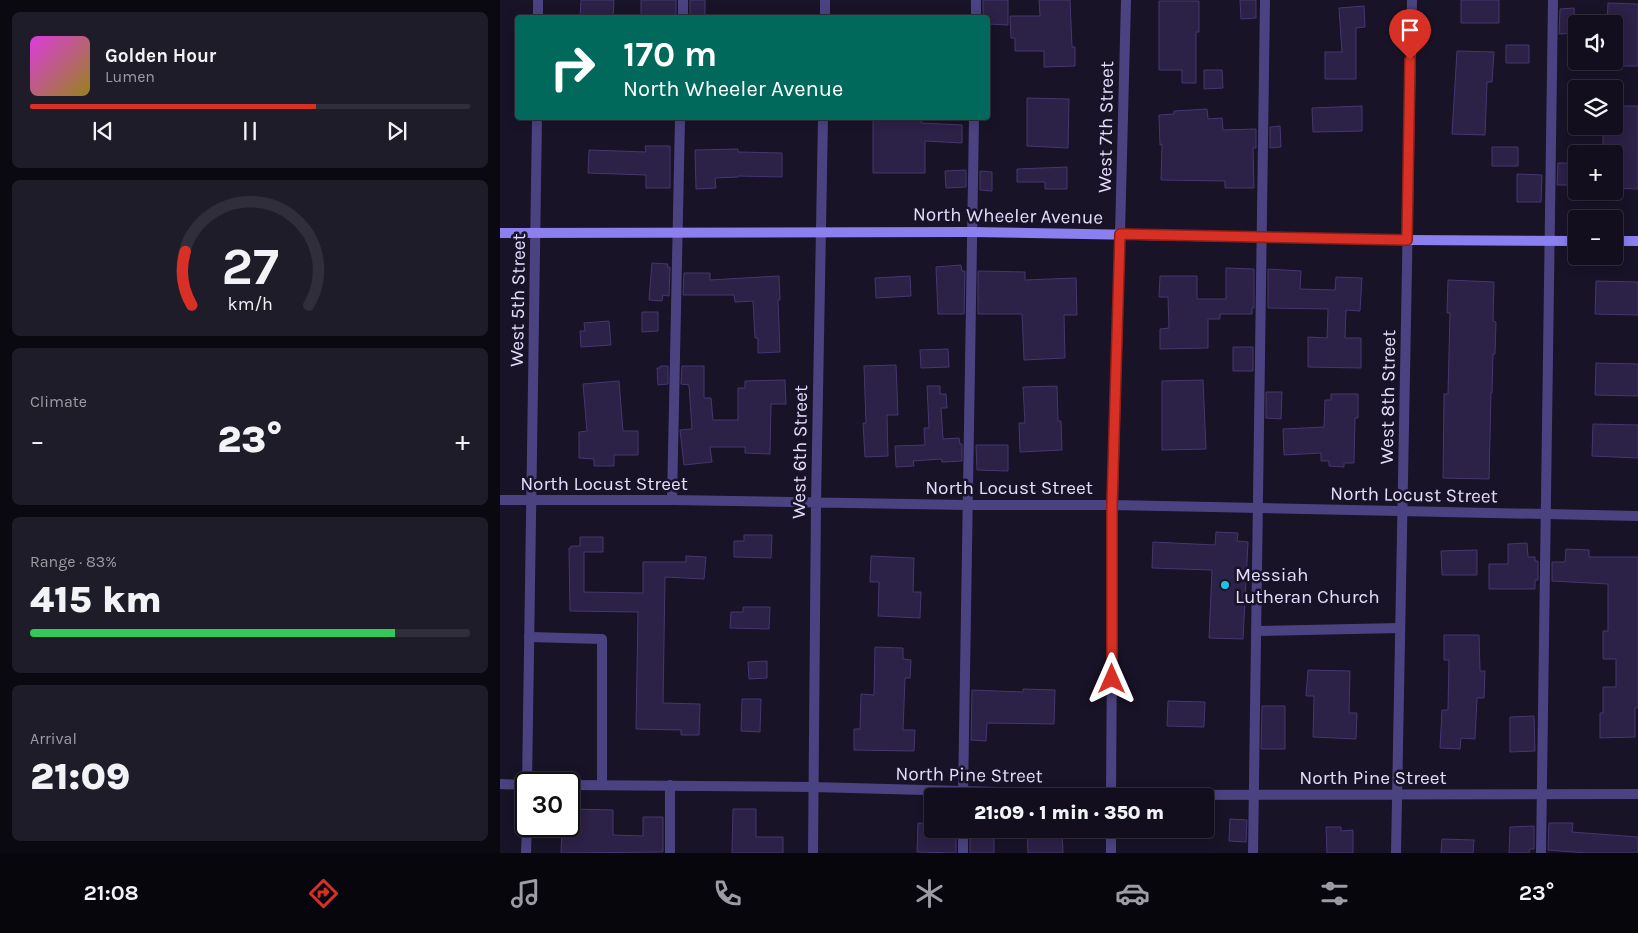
<!DOCTYPE html>
<html lang="en">
<head>
<meta charset="utf-8">
<style>
	body { margin:0; font-family:Karla,sans-serif; background:#1f1c2a; color:#f1f3f6; height:100vh; display:flex; flex-direction:column; font-size:19px; white-space:nowrap }
	* { box-sizing:border-box; margin:0 }
	p { font-size:16px; color:#9c9ca4 }
	.icon { flex:none; width:28px; height:28px; fill:none; stroke:currentColor; stroke-width:2; stroke-linecap:round; stroke-linejoin:round }
	.map { position:relative; flex:1; overflow:hidden }
	.side { display:flex; flex-direction:column; gap:12px; padding:12px; background:#0a0810; width:500px }
	.side>* { flex:none }
	.top-card { position:absolute; left:15px; top:15px; width:475px; height:105px; border-radius:5px; box-shadow:0 2px 12px #0003,0 0 0 1px #312e3b; background:#00695c; color:#fff; overflow:hidden }
	.buttons { position:absolute; left:1068px; top:15px; display:grid; gap:10px }
	.buttons a { display:grid; place-items:center; width:55px; height:55px; border-radius:5px; background:#120e1d; box-shadow:0 2px 12px #0003,0 0 0 1px #312e3b; font-size:25px }
	.speed { position:absolute; left:15px; top:772px; display:flex; gap:10px; font-size:25px; font-weight:700; text-align:center }
	.speed>* { display:grid; place-content:center; width:65px; height:65px; border-radius:50%; background:#120e1d; box-shadow:0 2px 12px #0003,0 0 0 1px #312e3b; line-height:1 }
	.speed .limit { border:2px solid #111; border-radius:8px; background:#fff; color:#111 }
	.pin { position:absolute; display:grid; place-items:center; width:42px; height:42px; color:#fff; margin:-51px -21px; border-radius:50% 50% 50% 0; rotate:-45deg; box-shadow:0 0 5px #0007 }
	.pin .icon { rotate:45deg }
	.me { position:absolute; width:55px; margin:-28px; rotate:0deg; stroke-linejoin:round; filter:drop-shadow(0 0 4px #0008) }
	.turn { display:flex; align-items:center; gap:18px; height:105px; padding:0 25px; font-size:22px }
	.turn .icon { width:65px; height:65px; stroke-width:2.5 }
	.turn b { display:block; font-size:35px; line-height:42px }
	.big { font-size:38px; font-weight:800; line-height:1.1 }
	.side .widget { flex:1; display:flex; flex-direction:column; justify-content:center; gap:8px; min-width:0; padding:0 18px; border-radius:8px; background:#1f1c2a }
	.side .dial { align-items:center; gap:0 }
	.dial svg { height:130px; overflow:visible; fill:none; stroke:#312e3b; stroke-width:7; stroke-linecap:round; text-anchor:middle }
	.dial text { fill:#f1f3f6; stroke:none }
	.song { display:flex; align-items:center; gap:15px }
	.cover { width:60px; height:60px; border-radius:8px; background:linear-gradient(135deg,hsl(300 70% 55%),hsl(50 70% 35%)) }
	.played { height:5px; border-radius:2px; background:linear-gradient(90deg,#d93025 65%,#312e3b 65%) }
	.keys { display:flex; justify-content:space-around; direction:ltr }
	.heat { display:flex; justify-content:space-between; align-items:center; font-size:28px; direction:ltr }
	.charge { height:8px; border-radius:4px; background:linear-gradient(90deg,#34c759 83%,#312e3b 0) }
	.trip { position:absolute; left:424px; top:788px; width:290px; height:50px; border-radius:5px; background:#120e1d; box-shadow:0 2px 12px #0003,0 0 0 1px #312e3b; font-weight:800; line-height:50px; text-align:center }
	.tab-bar { display:flex; height:80px; justify-content:space-around; align-items:center; background:#07060c; color:#9c9ca4 }
	.tab-bar .icon { width:35px; height:35px }
	.tab-bar .selected { color:#d93025 }
	.tab-bar b { font-size:22px; color:#f1f3f6 }
	main { display:flex; flex:1; min-height:0 }
	.map>svg:first-child { display:block }
</style>
</head>
<body>
<main>
<section class="side">
<div class="widget">
<div class="song"><i class="cover"></i><div><b>Golden Hour</b><p>Lumen</p></div></div>
<div class="played"></div>
<div class="keys"><svg class="icon" aria-label="previous" viewBox="0 0 24 24"><path d="M18 5L8 12l10 7zM5 5v14"/></svg><svg class="icon" aria-label="pause" viewBox="0 0 24 24"><path d="M8 5v14M16 5v14"/></svg><svg class="icon" aria-label="next" viewBox="0 0 24 24"><path d="M6 5l10 7-10 7zM19 5v14"/></svg></div>
</div>
<div class="widget dial"><svg viewBox="0 0 100 80">
<path d="M14 69A42 42 0 1 1 86 69"/>
<path d="M14 69A42 42 0 0 1 10 36" stroke="#d93025"/>
<text x="50" y="56" font-size="32" font-weight="700">27</text>
<text x="50" y="72" font-size="11">km/h</text>
</svg></div>
<div class="widget"><p>Climate</p>
<div class="heat"><a>−</a><b class="big">23°</b><a>+</a></div>
</div>
<div class="widget"><p>Range · 83%</p><b class="big">415 km</b><div class="charge"></div></div>
<div class="widget"><p>Arrival</p><b class="big">21:09</b></div>
</section>
<div class="map">
<svg width="1138" height="853" viewBox="0 0 1138 853">
	<rect width="100%" height="100%" fill="#181327"/>
	<path fill="#2c2146" stroke="#47366f" d="M81,0H114L113,18H80Z
		M141,0H176V18L141,16Z
		M190,0H205V18H190Z
		M483,0H508V25L488,24V18H483Z
		M539,0H570L572,47H575V66L544,67V51H515V38H511L510,16H540Z
		M740,0H756V18L741,19Z
		M961,0H999V23H961Z
		M659,1H699V32H696V83H682V70H659Z
		M1108,3L1138,4V66H1114V24H1107Z
		M864,6L865,27L856,28V79H825V52H842L839,8Z
		M1074,8L1075,33L1059,34L1060,9Z
		M1006,45H1029V63H1006Z
		M957,51L994,52L992,82H987L985,135L952,134Z
		M704,70H722L723,88L704,89Z
		M527,98L569,99L568,148L527,146Z
		M862,106V131L813,132L812,108Z
		M1114,106H1138V189L1114,188L1115,151H1103V126H1114Z
		M707,109L708,119L722,118L723,130L756,129V148H753L754,188H725V181L661,180L662,144L660,145L659,115L674,114V111Z
		M373,118H421V123L462,125V143L425,141V173H373Z
		M780,126L781,147L770,148V127Z
		M145,146H170V188H146V175L88,173L89,150L146,152Z
		M992,147H1018V166H992Z
		M238,149V152L282,153V177L238,176V177L215,178L216,188L196,189L195,150Z
		M1058,163H1076V185H1057Z
		M567,167V189H545V182H517V169Z
		M466,170V187L446,188L445,171Z
		M480,171L492,172V191L480,190Z
		M1017,174L1042,175L1041,202H1017Z
		M152,263L168,264L167,267H170L169,296L163,295L162,301L149,300Z
		M461,265L462,271H465L464,314H438L436,267Z
		M726,268L754,269V308H752V314H720V319H708V348L660,349V329L669,328L668,297H659L660,276H697V299H726Z
		M768,269L801,271L800,289L835,290L836,277L862,278L860,311L846,310L845,338H861V368L808,367V337L827,338L828,309L768,308Z
		M478,271L525,272V280L576,278L577,315H564L565,358L524,360L522,314H478Z
		M184,273H210V280L279,276L280,300H278L280,352L258,353V338H255L253,301L235,302L234,295H183Z
		M410,276L411,296L376,298L375,278Z
		M948,280L994,282L993,321L996,322L995,354H993L992,393H991L989,479L943,478L944,394H948L950,313H947Z
		M1096,281L1138,282V315L1095,314Z
		M142,312H158V331L142,332Z
		M109,321L111,345L81,347L80,331H85L84,323Z
		M733,347H753V371H733Z
		M448,349L449,367L421,368L420,350Z
		M1096,363L1138,364V396L1095,395Z
		M396,365L398,415H387L388,456L365,457L363,423H366L364,366Z
		M160,366H168V384L158,385L157,368H160Z
		M182,366H204V398H211L213,420H238V388H245V381L285,380L286,404H271L270,454L245,453V447H210L212,462L184,465L180,430L192,429L189,385L181,384Z
		M703,380L706,449L662,450V381Z
		M119,381L123,431H138V455H114V466H94V459L79,458V432L87,431L83,384Z
		M427,386H440V394H446L447,408H441L443,439L459,438L460,444H462V461L442,462L441,459L413,461L414,466L396,467L395,446L425,445L424,428H429Z
		M557,386L558,421H561L562,450L520,452L519,423H525L523,387Z
		M766,392H782L781,419L766,418Z
		M831,394H858V418H855L854,463H844V467L829,466V461H821V453L784,455L783,429L824,427L825,400H831Z
		M1093,424L1138,425V458L1092,456Z
		M476,445H508V471L477,470Z
		M716,532L738,533L737,541L748,542L743,639L709,638L712,570L652,568L653,542L715,545Z
		M244,535H272L271,558L234,557V541H244Z
		M80,537H103V552H84V592L143,593V562H186V556L206,557L204,579L165,577L163,703L200,704L199,735H181V730L136,729L138,612L70,611L69,548H71V546H80Z
		M1027,543L1028,557H1035V561H1038V580H1035V589H989V564H1008V544Z
		M1066,549L1089,550V557H1138V708H1135V737L1100,738V713H1103V687H1116V659H1103V631H1108V584L1052,581V562H1065Z
		M977,550V575H942L941,551Z
		M371,556L414,558L413,592H421L420,618L378,616L379,582H370Z
		M243,607H270L269,629L230,628L231,612H243Z
		M944,635H979L980,671H985L984,698H977L975,739L961,738L960,749L940,748L942,710H948L949,660H944Z
		M375,647L403,648V659L411,660L410,678H405L403,730H415L414,751L354,750V729H360L361,694L374,695Z
		M267,661V678L249,679L248,662Z
		M808,670L850,671L849,713H857L856,739L813,737L814,696H806Z
		M523,689L555,690L554,724L487,723L486,741L471,740L472,690L523,692Z
		M242,699H261L260,732L241,731Z
		M668,701L705,702L704,727L667,726Z
		M762,706H785V749H761Z
		M1034,716L1035,751L1010,752V717Z
		M69,809L113,810V835L143,836V817H163V852L61,853L62,826H69Z
		M233,809H256V837H283V853H232Z
		M730,819L747,820L746,842L729,841Z
		M418,823L432,824V829H456V853L417,852Z
		M1049,823H1073L1072,832L1138,837V853H1086L1048,850Z
		M1034,826V849H1030L1029,853H1009L1010,827Z
		M826,827H841V831L853,830V853H827Z
		M470,829H494V853H470Z
		M527,829H562L563,853H528Z
		M942,839L974,840L973,853H941Z"/>
	<g fill="none" stroke-linecap="round" stroke-linejoin="round">
		<path stroke="#4b4381" stroke-width="10" d="M183,18V0
			M476,18V0
			M172,500L180,118
			M756,631L900,628
			M29,637L102,639V785
			M170,785V853
			M463,796L474,118
			M463,853V829
			M753,853L765,0
			M1041,853L1053,0"/>
		<path stroke="#4b4381" stroke-width="10" d="M38,18V0
			M325,18V0
			M0,500H172L467,505H613L1138,516
			M0,784L26,785
			M27,784L37,118
			M69,785L313,787L611,795L1138,794
			M611,796L613,505L626,0
			M26,853L27,826
			M313,853L316,503L323,118
			M611,853V829
			M896,853L912,0"/>
		<path stroke="#8c7ff0" stroke-width="10" d="M0,233L472,232L907,240L1076,241
			M1114,241H1138"/>
	</g>
	<g fill="none" stroke-linecap="round" stroke-linejoin="round">
		<g stroke="#8d1f18" stroke-width="12">
			<path id="route" d="M612,679V505L620,234L907,240L910,60"/>
		</g>
		<use href="#route" stroke="#d93025" stroke-width="9"/>
	</g>
	<circle fill="#1fbfe6" stroke="#181327" stroke-width="2" cx="725" cy="585" r="5"/>
	<g text-anchor="middle" stroke-width="5" stroke-linejoin="round" paint-order="stroke">
		<g font-size="19" fill="#e3ddfb" stroke="#181327">
			<text transform="translate(605 127) rotate(-89)" y="7">West 7th Street</text>
			<text transform="translate(508 215) rotate(1)" y="7">North Wheeler Avenue</text>
			<text transform="translate(17 300) rotate(-89)" y="7">West 5th Street</text>
			<text transform="translate(887 397) rotate(-89)" y="7">West 8th Street</text>
			<text transform="translate(299 452) rotate(-89)" y="7">West 6th Street</text>
			<text x="104" y="490">North Locust Street</text>
			<text x="509" y="494">North Locust Street</text>
			<text transform="translate(914 494) rotate(1)" y="7">North Locust Street</text>
			<text transform="translate(469 774) rotate(1)" y="7">North Pine Street</text>
			<text x="873" y="784">North Pine Street</text>
		</g>
		<g font-size="19" fill="#e3ddfb" stroke="#181327" text-anchor="start">
			<text x="735" y="581">Messiah<tspan x="735" dy="22">Lutheran Church</tspan></text>
		</g>
	</g>
</svg>
<div class="buttons">
<a><svg class="icon" aria-label="sound" viewBox="0 0 24 24"><path d="M4 9h4l5-4v14l-5-4H4zM17 9q2 3 0 6"/></svg></a>
<a><svg class="icon" aria-label="layers" viewBox="0 0 24 24"><path d="M12 4l9 5-9 5-9-5zM3 14l9 5 9-5"/></svg></a>
<a>+</a>
<a>−</a>
</div>
<div class="speed"><div class="limit">30</div></div>
<div class="pin" style="left:910px;top:60px;background:#d93025"><svg class="icon" aria-label="arrive" viewBox="0 0 24 24"><path d="M6 21V4h12l-3 4 3 4H6"/></svg></div>
<svg class="me" style="left:612px;top:679px" viewBox="-20 -20 40 40"><path d="M0-17L14 15 0 8-14 15z" fill="#d93025" stroke="#fff" stroke-width="4"/></svg>
<div class="trip">21:09 · 1 min · 350 m</div>
<div class="top-card">
<div class="turn"><svg class="icon" aria-label="right" viewBox="0 0 24 24"><path d="M7 20v-9h11M14 6l5 5-5 5"/></svg><div><b>170 m</b>North Wheeler Avenue</div></div>
</div>
</div>
</main>
<nav class="tab-bar">
<b>21:08</b>
<svg class="icon selected" aria-label="directions" viewBox="0 0 24 24"><path d="M12 3l9 9-9 9-9-9zM9 14v-3h6M13 9l2 2-2 2"/></svg>
<svg class="icon" aria-label="music" viewBox="0 0 24 24"><path d="M9 18V5l10-2v13"/><circle cx="6" cy="18" r="3"/><circle cx="16" cy="16" r="3"/></svg>
<svg class="icon" aria-label="phone" viewBox="0 0 24 24"><path d="M5 4h4l2 5-3 2q2 4 5 5l2-3 5 2v4C11 20 4 13 5 4z"/></svg>
<svg class="icon" aria-label="climate" viewBox="0 0 24 24"><path d="M12 3v18M4 7l16 10M4 17L20 7"/></svg>
<svg class="icon" aria-label="car" viewBox="0 0 24 24"><path d="M5 17H2v-5l4-1 3-4h7l3 4 3 1v5h-3M9 17h6M6 11h13"/><circle cx="7" cy="17" r="2"/><circle cx="17" cy="17" r="2"/></svg>
<svg class="icon" aria-label="filters" viewBox="0 0 24 24"><path d="M4 7h16M4 17h16"/><circle cx="9" cy="7" r="2"/><circle cx="15" cy="17" r="2"/></svg>
<b>23°</b>
</nav>
</body>
</html>
